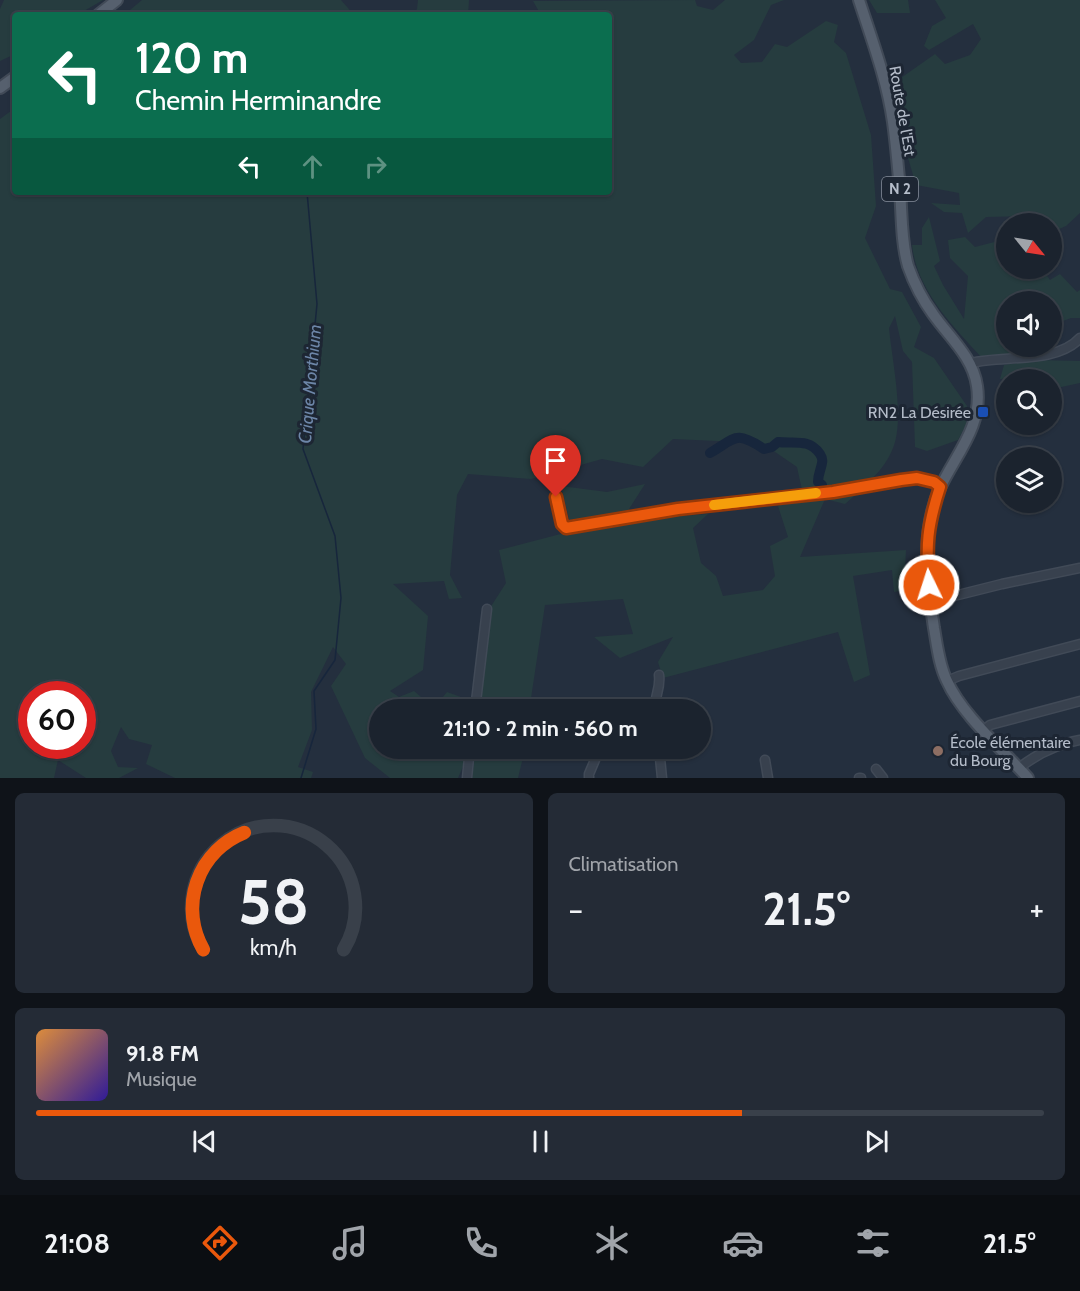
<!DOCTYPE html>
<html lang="fr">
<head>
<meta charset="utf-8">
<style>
	body { margin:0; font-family:Cabin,sans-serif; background:#242b36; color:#f1f3f6; height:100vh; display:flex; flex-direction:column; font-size:22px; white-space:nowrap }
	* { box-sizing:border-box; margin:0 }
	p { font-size:20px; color:#a0a4aa }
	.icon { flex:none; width:33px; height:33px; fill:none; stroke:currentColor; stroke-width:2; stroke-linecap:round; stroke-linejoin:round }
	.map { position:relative; height:778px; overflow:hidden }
	.details { display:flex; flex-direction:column; gap:15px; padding:15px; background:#0f1319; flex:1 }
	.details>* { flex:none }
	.guide { position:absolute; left:12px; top:12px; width:600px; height:183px; border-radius:6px; box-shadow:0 2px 4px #0004,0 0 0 2px #39404a; background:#0b6e4f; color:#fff; overflow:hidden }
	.needle { width:39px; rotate:120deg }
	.controls { position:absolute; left:996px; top:213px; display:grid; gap:12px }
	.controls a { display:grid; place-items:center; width:66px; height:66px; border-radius:50%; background:#1b232e; box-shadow:0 2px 4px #0004,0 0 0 2px #39404a; font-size:30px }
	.speed { position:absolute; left:18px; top:681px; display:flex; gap:12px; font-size:30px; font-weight:700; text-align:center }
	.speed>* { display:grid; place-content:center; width:78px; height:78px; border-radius:50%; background:#1b232e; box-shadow:0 2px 4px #0004,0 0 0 2px #39404a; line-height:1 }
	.speed .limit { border:9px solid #d22; background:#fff; color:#111 }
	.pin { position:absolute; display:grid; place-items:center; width:51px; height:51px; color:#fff; margin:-62px -26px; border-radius:50% 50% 50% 0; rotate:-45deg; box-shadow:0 0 6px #0007 }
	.pin .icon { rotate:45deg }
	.me { position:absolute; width:66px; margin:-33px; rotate:356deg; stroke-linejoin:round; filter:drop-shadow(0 0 4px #0008) }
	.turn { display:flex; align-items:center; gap:21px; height:126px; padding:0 24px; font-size:27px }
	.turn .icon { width:78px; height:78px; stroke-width:2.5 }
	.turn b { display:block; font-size:42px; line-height:51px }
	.lanes { display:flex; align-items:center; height:57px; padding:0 24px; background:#0003; justify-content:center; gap:30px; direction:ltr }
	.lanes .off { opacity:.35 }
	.big { font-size:45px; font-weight:700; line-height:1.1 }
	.details .card { flex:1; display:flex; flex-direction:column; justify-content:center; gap:9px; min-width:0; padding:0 21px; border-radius:9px; background:#242b36 }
	.details .dial { align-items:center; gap:0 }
	.dial svg { height:156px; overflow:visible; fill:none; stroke:#39404a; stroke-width:7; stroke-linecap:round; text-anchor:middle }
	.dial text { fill:#f1f3f6; stroke:none }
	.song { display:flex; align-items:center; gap:18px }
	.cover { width:72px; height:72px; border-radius:9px; background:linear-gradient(135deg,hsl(30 70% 55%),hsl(250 70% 35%)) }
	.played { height:6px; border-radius:3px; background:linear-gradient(90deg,#ea580c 70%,#39404a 70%) }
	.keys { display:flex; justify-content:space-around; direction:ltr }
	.heat { display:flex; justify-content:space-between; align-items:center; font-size:33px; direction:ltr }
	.details .tiles { flex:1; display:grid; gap:15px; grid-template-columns:1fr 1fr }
	.card:last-child { grid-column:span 2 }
	.trip { position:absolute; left:369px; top:699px; width:342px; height:60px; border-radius:30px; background:#1b232e; box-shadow:0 2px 4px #0004,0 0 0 2px #39404a; font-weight:700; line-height:60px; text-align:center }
	.dock { display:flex; height:96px; justify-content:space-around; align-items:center; background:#0b0e12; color:#a0a4aa }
	.dock .icon { width:42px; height:42px }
	.dock .on { color:#ea580c }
	.dock b { font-size:27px; color:#f1f3f6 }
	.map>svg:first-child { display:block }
</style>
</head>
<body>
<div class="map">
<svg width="1080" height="778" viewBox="0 0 1080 778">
	<rect width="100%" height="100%" fill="#242f3e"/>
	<path fill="#263c3f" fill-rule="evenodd" d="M4,0H103L77,15H15V54L0,61V9Z
		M142,0H341L354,15H124Z
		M418,0H469L468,15H413L417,9Z
		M695,0L697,6L713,10L725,0H784L771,5L754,40L734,55L741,63L762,62L775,44L787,47L826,21L838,25L834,42L846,53L871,135L876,206L865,238L890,289L902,292L921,327L914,347L934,358L967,406L966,425L958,440L927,451L915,447L912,362L903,351L895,316L889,328C892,360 905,419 893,448C885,470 862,489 845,504L825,499L800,557L906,550L904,590L894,592L892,570L853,576L870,675L854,682L838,632L663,678L658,662L673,637L620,658L594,637L633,634L623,599L545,605L530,705L569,699V709H479L488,611L506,583L499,550L572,531L561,486L607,492L645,484L629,509L640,519L708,514L693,528L701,563L716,576L723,596L763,590L775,576L770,546L788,537L778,506L802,490L797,467L762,443L673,439L643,467L602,459L531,479L468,474L457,495L450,575L462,598L449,599L444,581L393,584L428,616L423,670L390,691L399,697L414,691L434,708L447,692L472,701L471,709L380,710V748L468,749L467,757L458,778H390L365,758L331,686L346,664L333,647L311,692L312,730L298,767L313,772L311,778H175L146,764L152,745L129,739L121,727L111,751L118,767L138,768L119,778H86L58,760L54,778H0V119L15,108V192H609V15H541L533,1ZM32,694H82V746H32Z
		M869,0H908L910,13H877Z
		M935,0H1080V213L1066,226L1052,232V224L1022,223L1028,216L986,217L968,233L962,213L944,212L931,203L960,205L959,193L916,185L903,141L898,80L935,54L945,64L970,55L981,39L973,24L929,50L924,46L932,26L946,18Z
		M929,217L940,261L934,266L943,285L964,319L968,276L950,258L948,240L965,237L975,247L1006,239V268L1012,269L1017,277L1028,269H1042L1050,280L1060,274L1077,292L1080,290V318H1071L1052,325V302H1006V346L1021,347L1018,354L982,358C953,326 917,291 912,245H922V228Z
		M1035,360L1080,361V383L1052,389V380H1018L1017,378L1000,379L1004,365Z
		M476,749H525L518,778H472Z"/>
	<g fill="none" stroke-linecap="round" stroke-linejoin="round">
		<path stroke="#17263c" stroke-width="1.5" d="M301,778L316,729L314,691L335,660L341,598L335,536L303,449L317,304L307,192"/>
		<path stroke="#17263c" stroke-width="10" d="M710,453C736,438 735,430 764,449L772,447L778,442C794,444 809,438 820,454C822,457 823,459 822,463C821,470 818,474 818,482L822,485"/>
		<g stroke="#414a57" stroke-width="11">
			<path id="minor" d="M971,363C1003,355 1057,364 1080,338
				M556,497L562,524L566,528L678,509L833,492L901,480L917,478L934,482L940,487
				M930,602L1002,584L1080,568
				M947,681L959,676L1080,644
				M475,710L487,609
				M655,710C654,696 661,689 659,675
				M984,730L990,725L1080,701
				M659,748L662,778
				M765,760L768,778
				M1019,768C1037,754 1058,744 1080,740
				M876,769L883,778
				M467,778L470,748
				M589,778V774L600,748
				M859,778H861"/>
		</g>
		<g stroke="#414a57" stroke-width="14">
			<path id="major" d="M859,0C872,40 887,80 893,122C896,144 898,167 900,190C902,215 901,241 908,266C914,283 922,299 933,314C949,337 973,357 977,386C983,425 957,453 941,486C920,530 927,582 934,628C937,645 939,665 947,681C962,715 1003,750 1028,778
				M98,15L117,0
				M0,88L15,77"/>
		</g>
		<use href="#minor" stroke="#38414e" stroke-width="8"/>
		<use href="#major" stroke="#56606e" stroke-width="10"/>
	</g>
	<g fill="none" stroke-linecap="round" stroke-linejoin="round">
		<g stroke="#983908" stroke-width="15">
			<path id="route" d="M556,497L562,524L566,528L678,509L833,492L901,480L917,478L934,482L940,487C927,527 926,545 929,585"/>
		</g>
		<use href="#route" stroke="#ea580c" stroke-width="10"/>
		<path stroke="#f59e0b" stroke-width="10" d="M714,505L816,493"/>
	</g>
	<rect fill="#1a4fb4" stroke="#1d2633" stroke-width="2" x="977" y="406" width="12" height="12" rx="3"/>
	<circle fill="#8d6e63" stroke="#1d2633" stroke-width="2" cx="938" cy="751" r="6"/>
	<g text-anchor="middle" stroke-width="6" stroke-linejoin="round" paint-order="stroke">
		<rect fill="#1d2633" stroke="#878f9c" stroke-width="1.5" x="882" y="177" width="36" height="24" rx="4.5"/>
		<g font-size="15" font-weight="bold" fill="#b4bcc9">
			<text x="900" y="194">N 2</text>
		</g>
		<g font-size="16" fill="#b4bcc9" stroke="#1d2633">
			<text transform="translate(903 111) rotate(80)" y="6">Route de l'Est</text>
		</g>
		<g font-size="16" fill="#b4bcc9" stroke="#1d2633" text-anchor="end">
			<text x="971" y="418">RN2 La Désirée</text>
			<text x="950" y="748" text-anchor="start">École élémentaire<tspan x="950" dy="18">du Bourg</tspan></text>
		</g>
		<g font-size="18" font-style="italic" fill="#6d86a8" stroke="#1d2633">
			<text transform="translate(310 384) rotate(-85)" y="6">Crique Morthium</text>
		</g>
	</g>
</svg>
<div class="controls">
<a><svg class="needle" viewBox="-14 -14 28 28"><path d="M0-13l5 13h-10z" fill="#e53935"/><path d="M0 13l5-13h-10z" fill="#a0a4aa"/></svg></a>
<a><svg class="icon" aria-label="sound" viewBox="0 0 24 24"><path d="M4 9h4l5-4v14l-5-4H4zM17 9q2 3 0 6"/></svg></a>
<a><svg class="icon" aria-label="search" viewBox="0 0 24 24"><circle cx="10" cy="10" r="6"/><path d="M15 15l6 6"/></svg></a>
<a><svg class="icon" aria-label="layers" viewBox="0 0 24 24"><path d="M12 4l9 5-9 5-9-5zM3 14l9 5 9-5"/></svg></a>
</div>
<div class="speed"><div class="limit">60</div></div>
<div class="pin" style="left:556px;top:497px;background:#d93025"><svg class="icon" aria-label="arrive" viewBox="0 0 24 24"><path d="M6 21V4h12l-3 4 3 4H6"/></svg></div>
<svg class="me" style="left:929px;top:585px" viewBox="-20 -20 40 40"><circle r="17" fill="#ea580c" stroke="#fff" stroke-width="3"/><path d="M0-11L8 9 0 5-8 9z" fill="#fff"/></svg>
<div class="trip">21:10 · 2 min · 560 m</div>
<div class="guide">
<div class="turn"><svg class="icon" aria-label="left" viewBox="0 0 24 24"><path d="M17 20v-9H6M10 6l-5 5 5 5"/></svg><div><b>120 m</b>Chemin Herminandre</div></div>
<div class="lanes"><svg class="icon" aria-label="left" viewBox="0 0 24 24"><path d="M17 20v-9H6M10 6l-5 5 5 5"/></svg><svg class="icon off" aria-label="ahead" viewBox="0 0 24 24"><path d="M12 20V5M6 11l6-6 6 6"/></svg><svg class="icon off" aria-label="right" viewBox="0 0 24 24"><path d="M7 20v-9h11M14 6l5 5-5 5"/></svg></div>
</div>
</div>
<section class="details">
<div class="tiles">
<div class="card dial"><svg viewBox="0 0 100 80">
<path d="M14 69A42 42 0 1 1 86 69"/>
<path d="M14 69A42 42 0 0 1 35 9" stroke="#ea580c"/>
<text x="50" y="56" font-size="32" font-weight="700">58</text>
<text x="50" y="72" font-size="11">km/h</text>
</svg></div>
<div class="card"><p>Climatisation</p>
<div class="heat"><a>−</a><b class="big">21.5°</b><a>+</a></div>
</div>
<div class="card">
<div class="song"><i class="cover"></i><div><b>91.8 FM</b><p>Musique</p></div></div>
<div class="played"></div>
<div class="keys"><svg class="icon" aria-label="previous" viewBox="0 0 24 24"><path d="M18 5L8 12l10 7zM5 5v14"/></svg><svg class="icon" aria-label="pause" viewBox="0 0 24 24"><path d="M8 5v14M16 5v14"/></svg><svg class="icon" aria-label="next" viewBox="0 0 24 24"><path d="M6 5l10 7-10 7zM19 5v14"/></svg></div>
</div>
</div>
</section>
<nav class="dock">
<b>21:08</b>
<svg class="icon on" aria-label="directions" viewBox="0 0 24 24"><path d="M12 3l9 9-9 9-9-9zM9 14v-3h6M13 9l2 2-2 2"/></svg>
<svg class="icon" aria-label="music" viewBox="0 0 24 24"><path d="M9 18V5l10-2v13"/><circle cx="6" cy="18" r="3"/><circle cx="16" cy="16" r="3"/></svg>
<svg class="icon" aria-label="phone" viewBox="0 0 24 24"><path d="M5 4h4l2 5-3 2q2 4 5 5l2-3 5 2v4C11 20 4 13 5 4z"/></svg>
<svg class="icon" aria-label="climate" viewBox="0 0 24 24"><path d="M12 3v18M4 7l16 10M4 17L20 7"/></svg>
<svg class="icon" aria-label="car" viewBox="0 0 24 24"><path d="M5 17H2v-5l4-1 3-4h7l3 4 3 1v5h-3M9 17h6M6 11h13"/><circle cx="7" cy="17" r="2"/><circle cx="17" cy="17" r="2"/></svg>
<svg class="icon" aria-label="filters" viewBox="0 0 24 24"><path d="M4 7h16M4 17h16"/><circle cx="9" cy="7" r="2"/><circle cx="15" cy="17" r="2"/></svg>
<b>21.5°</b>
</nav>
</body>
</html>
